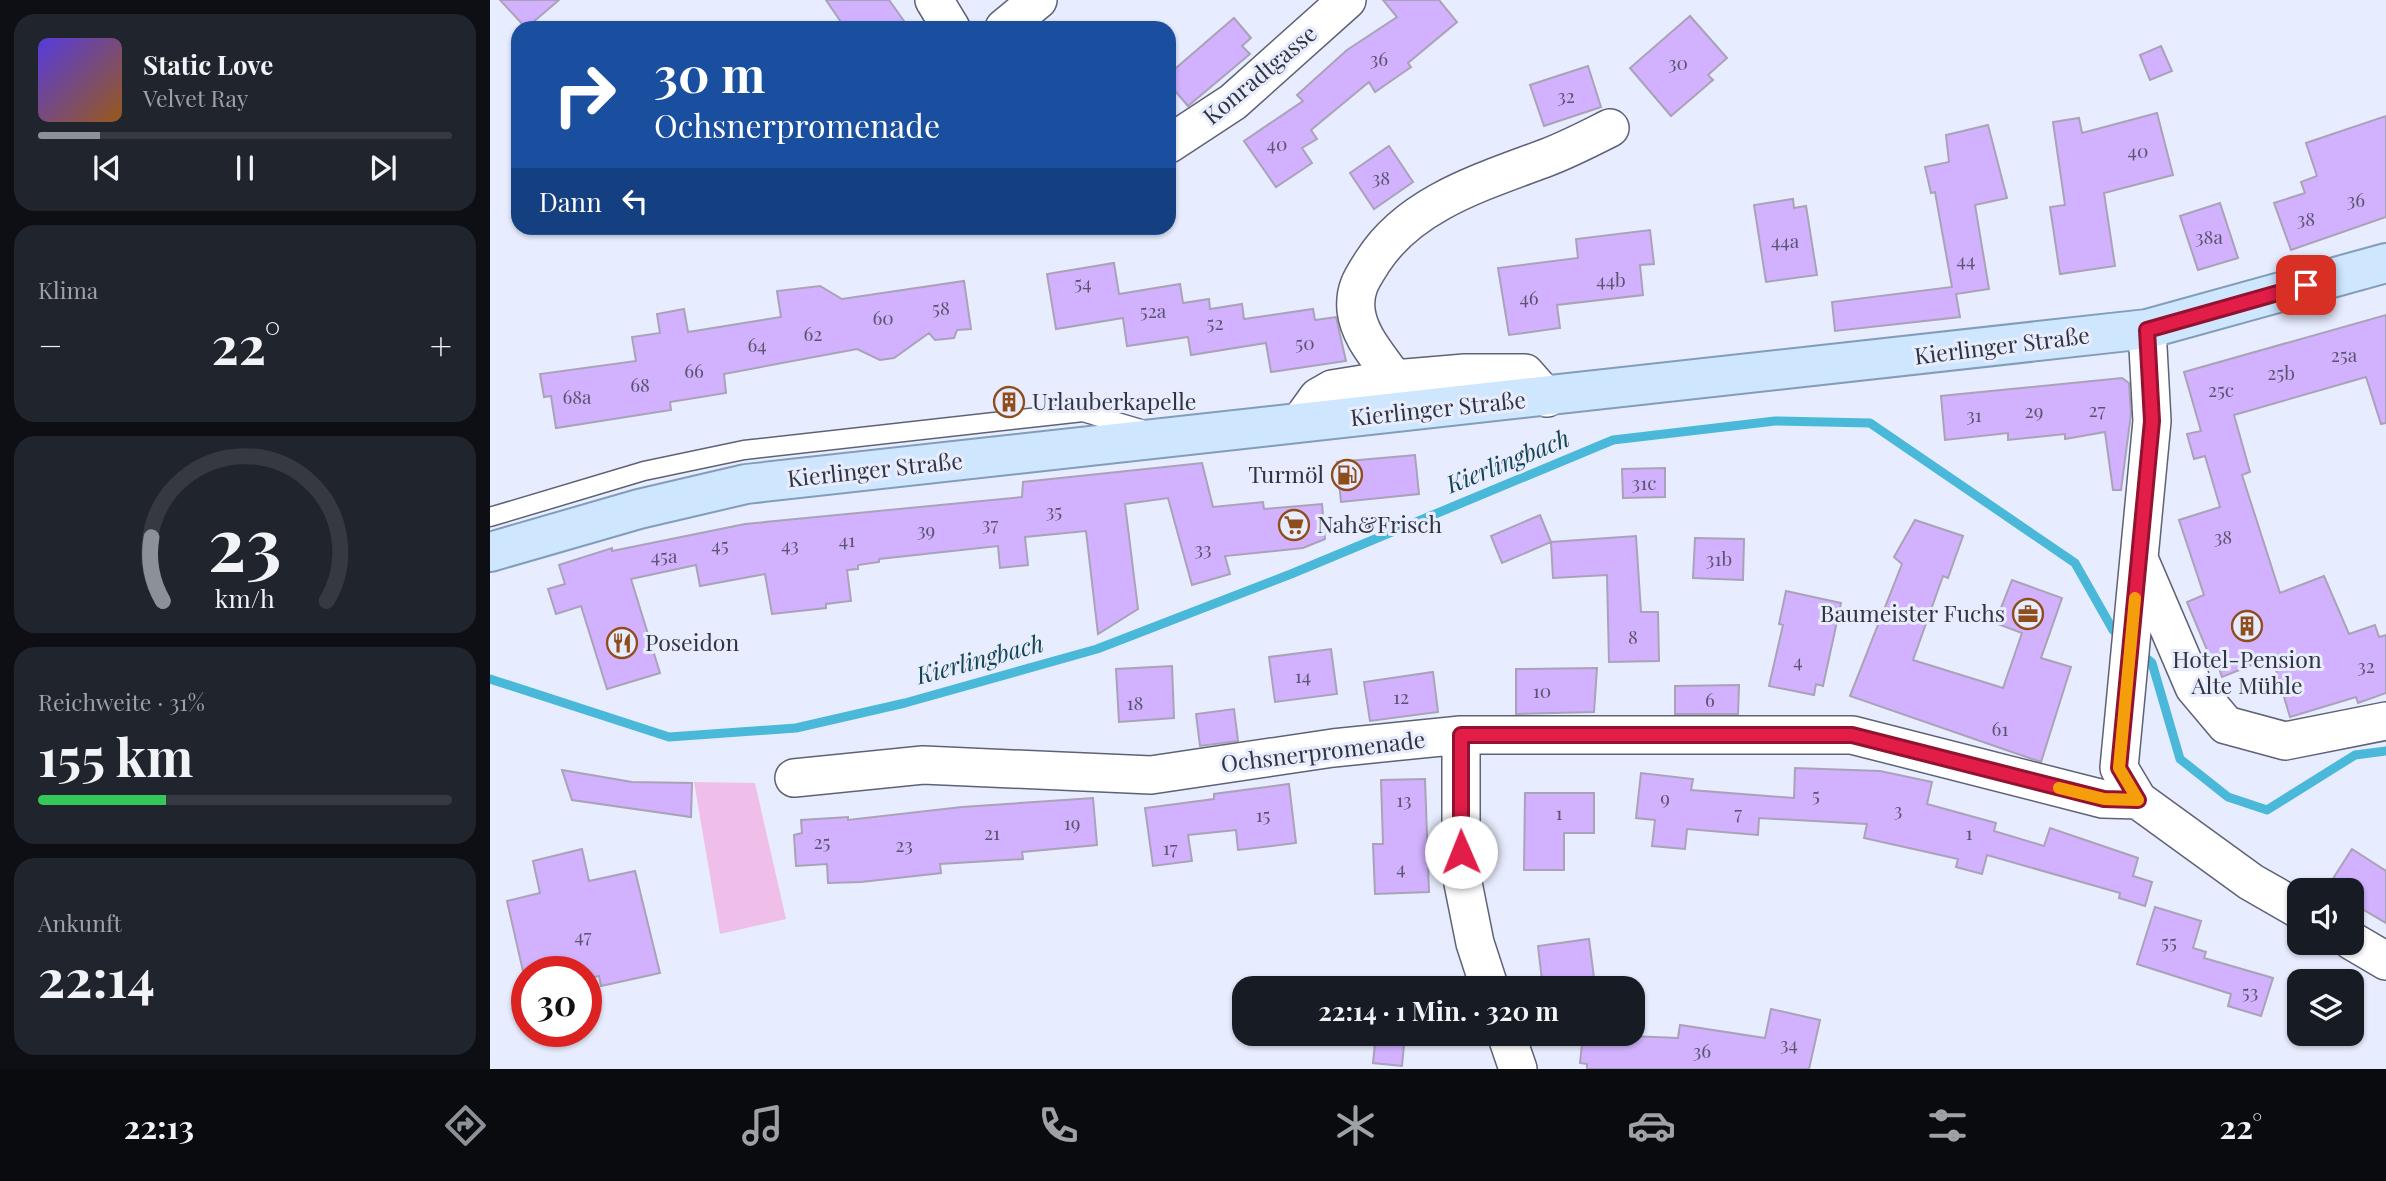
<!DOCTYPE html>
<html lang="de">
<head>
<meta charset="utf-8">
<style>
	body { margin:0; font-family:"Playfair Display",serif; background:#20242c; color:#f1f3f6; height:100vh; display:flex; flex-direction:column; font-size:26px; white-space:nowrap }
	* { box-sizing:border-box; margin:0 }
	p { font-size:23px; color:#9ea1a6 }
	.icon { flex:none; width:38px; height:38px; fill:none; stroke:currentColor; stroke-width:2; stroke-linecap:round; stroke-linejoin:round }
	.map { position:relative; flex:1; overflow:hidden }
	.details { display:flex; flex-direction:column; gap:14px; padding:14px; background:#0d0f14; width:490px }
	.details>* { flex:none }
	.guide { position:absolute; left:21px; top:21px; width:665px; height:214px; border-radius:21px; box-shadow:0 2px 5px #0004; background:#1a4fa0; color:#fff; overflow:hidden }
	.tools { position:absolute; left:1797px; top:878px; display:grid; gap:14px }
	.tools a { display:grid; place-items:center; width:77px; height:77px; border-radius:14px; background:#171b24; box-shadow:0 2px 5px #0004; font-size:35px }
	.speed { position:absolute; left:21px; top:956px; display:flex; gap:14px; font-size:35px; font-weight:700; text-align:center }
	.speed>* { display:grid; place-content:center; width:91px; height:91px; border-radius:50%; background:#171b24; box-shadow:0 2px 5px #0004; line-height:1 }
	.speed .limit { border:10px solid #d22; background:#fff; color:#111 }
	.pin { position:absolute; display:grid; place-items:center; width:60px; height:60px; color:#fff; margin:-30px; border-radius:14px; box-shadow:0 4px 10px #0006 }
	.me { position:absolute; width:77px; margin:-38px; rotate:359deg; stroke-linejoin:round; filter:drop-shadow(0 0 5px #0008) }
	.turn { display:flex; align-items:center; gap:24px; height:147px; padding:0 28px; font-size:32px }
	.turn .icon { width:91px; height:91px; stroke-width:2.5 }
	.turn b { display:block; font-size:49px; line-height:60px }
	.then { display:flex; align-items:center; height:66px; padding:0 28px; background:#0003; gap:14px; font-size:26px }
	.big { font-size:52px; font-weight:700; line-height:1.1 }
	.details .widget { flex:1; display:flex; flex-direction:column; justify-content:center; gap:10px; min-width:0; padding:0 24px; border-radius:21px; background:#20242c }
	.details .dial { align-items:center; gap:0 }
	.dial svg { height:182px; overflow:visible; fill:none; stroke:#363941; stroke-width:7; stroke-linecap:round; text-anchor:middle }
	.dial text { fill:#f1f3f6; stroke:none }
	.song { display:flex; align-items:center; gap:21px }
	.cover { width:84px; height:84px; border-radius:10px; background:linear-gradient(135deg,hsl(250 70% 55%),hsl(30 70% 35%)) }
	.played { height:7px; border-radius:4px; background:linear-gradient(90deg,#8c9099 15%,#363941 15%) }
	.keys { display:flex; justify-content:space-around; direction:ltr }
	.heat { display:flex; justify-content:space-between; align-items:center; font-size:38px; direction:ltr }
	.charge { height:10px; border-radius:5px; background:linear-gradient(90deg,#34c759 31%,#363941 0) }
	.trip { position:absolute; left:742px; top:976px; width:413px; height:70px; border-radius:21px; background:#171b24; box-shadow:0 2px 5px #0004; font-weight:700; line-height:70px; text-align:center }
	.tabs { display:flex; height:112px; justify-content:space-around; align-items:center; background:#090b0e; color:#9ea1a6 }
	.tabs .icon { width:49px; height:49px }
	.tabs .on { color:#8c9099 }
	.tabs b { font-size:32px; color:#f1f3f6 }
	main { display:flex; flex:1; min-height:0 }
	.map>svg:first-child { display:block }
</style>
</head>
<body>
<main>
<section class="details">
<div class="widget">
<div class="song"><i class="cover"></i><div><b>Static Love</b><p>Velvet Ray</p></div></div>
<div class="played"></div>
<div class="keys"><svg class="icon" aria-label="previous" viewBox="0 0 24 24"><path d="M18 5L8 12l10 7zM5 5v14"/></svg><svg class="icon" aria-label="pause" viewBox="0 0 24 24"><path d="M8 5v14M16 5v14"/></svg><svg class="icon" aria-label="next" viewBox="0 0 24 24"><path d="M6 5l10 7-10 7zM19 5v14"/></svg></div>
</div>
<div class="widget"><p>Klima</p>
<div class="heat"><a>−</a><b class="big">22°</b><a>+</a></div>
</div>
<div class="widget dial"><svg viewBox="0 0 100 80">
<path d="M14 69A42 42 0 1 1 86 69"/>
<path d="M14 69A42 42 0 0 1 9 41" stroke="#8c9099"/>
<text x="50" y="56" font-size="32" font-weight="700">23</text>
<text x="50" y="72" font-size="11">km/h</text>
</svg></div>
<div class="widget"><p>Reichweite · 31%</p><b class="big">155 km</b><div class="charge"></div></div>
<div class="widget"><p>Ankunft</p><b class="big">22:14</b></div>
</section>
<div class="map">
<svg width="1896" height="1069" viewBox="0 0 1896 1069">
	<rect width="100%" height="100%" fill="#e7ecfe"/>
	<path fill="#f0bfe9" d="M204,782L265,783L296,919L230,934Z"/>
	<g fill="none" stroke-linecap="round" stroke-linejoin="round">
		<path stroke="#4ab8d9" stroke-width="9" d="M1649,652L1662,663L1690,759L1738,797L1777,810L1865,755L1896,751
			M0,679L179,737L306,728L415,703L607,649L801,574L1123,440L1285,421L1380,423L1585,563L1623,630L1633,639"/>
	</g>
	<path fill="#d2b2fe" stroke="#aaa2b7" stroke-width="2" d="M10,0H69L36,28Z
		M336,0H399L419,28H355Z
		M893,0H949L967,22L918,63L921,67L885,92L879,82L821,130L827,139L812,148L822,163L786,187L754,141L813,101L807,95L857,50L907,17Z
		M1200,16L1237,58L1218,75L1223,80L1181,116L1140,68Z
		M744,18L761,38L752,46L760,54L698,106L679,84V74Z
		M1671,46L1682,71L1660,80L1650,55Z
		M1098,66L1111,107L1054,126L1040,85Z
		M1667,113L1683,175L1614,193L1625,266L1570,274L1560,207L1575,205L1563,122L1589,118L1592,133Z
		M1896,116V217L1801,250L1784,203L1815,193L1811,182L1827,176L1816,143Z
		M1498,125L1517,198L1485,205L1499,289L1466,294L1470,317L1345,331L1342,302L1462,287L1445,192L1441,193L1435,167L1459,162L1456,135Z
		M899,146L923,182L884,209L860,173Z
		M1303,199L1304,208L1316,206L1327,275L1276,282L1264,205Z
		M1730,203L1748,258L1708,270L1690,216Z
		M1160,230L1164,264L1150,265L1153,295L1067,305L1070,328L1019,335L1008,268L1088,258L1086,239Z
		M624,263L629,294L690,284L693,303L719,299L720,309L752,304L754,319L823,309L825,320L846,317L856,361L781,372L776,343L701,355L698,337L637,346L633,318L566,329L557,274Z
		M474,281L481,329L467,330L464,338L445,340L439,333L404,358L390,360L367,349L234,374L236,393L180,402L181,410L66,428L61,396L54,397L50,374L146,361L142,337L170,333L167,314L194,309L198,332L291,317L287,291L330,286L352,299Z
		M1896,315V423L1891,424L1876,377L1744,415L1760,472L1752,475L1790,593L1834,576L1859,634L1885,625L1889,637L1896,635V693L1868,703L1866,697L1800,717L1782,657L1732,677L1726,660L1722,662L1697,602L1714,595L1689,520L1730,507L1715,456L1704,459L1697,434L1711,431L1694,372Z
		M1632,378L1639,383L1641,414L1631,490H1623L1615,432L1575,439V434L1518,440V433L1455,440L1451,396Z
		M925,455L929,494L851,502L847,462Z
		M712,463L723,507L773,502L774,509L832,504L835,539L813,548L735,556L740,574L702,585L678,498L635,504L648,609L608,634L596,531L535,537L538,565L510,568L508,546L389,559V562L368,565V569L357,570L361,601L336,604V608L282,614L275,574L210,586L206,565L141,579L170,673L117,689L91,606L66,614L58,589L75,584L69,565L122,548V551L255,524L532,497L533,482Z
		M1175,468V497L1133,498L1132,469Z
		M1050,515L1061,542L1012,563L1001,536Z
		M1425,520L1473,536L1458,578L1453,576L1423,660L1513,688L1532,633L1505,623L1522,580L1572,598L1551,658L1581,667L1551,762L1360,696L1412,564L1404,557Z
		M1146,536L1151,612H1168L1169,661L1119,662L1117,575L1063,578L1061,542Z
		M1205,538L1254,539L1253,580L1203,578Z
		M1296,591L1351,603L1333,686L1326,684L1324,695L1279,686L1293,625L1289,624Z
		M841,649L847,694L785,702L779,657Z
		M682,666L684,718L629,722L626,669Z
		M1107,668L1104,712L1026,714V669Z
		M943,672L948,712L880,721L874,682Z
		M1249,685L1248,714H1185V686Z
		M744,709L748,741L710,746L706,714Z
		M1305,768L1390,771L1442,782L1437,804L1506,823L1504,831L1554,846L1560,828L1648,858L1643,876L1662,882L1655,906L1629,898L1630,893L1497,855L1492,874L1466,867L1468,859L1374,838L1377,824L1269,818L1268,835L1197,829L1195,849L1162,846L1165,820L1146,818L1151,773L1203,779L1201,790L1304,798Z
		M72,770L142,782L202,783L201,817L82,800Z
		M935,779L939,892L885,894L883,844H893L891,780Z
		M799,784L806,843L748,850L746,830L698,835L702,861L663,866L655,808L724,799V794Z
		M1035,793H1104V833H1074V870H1034Z
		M603,798L607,845L532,852L533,859L450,864L451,873L371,882L338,883L337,864L306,866L304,835L312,833L311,820L358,817V820L472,807Z
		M92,849L99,881L145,871L170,973L111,986L109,976L96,979V971H33L17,901L50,893L43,861Z
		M1862,849L1896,871V923L1862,903V891H1835Z
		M1665,907L1711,921L1703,948L1716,952L1714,958L1783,978L1771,1016L1738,1006L1741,994L1647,964Z
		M1099,939L1105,985L1053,989L1048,946Z
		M1281,1009L1330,1020L1319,1069H1097V1064L1090,1063L1093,1034L1188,1038L1190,1025L1275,1038Z
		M886,1034H915L912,1066L883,1063Z"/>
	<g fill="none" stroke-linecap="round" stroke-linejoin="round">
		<g stroke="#5e6276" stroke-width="21">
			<path id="service" d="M0,517L154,471L254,450L593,412L654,430"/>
		</g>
		<g stroke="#5e6276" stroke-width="40">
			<path id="minor" d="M444,0L461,28
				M514,28L548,0
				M679,144L743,102L857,0
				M1657,329L1662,421L1629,768L1648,800L1761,882L1810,910
				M1057,398L1035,373H975L904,379C890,358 869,337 866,310C864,289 872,278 883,261C921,202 995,181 1058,157C1079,149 1100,138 1120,128
				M810,422L828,397L842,389L904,379
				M1650,561L1704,687L1736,725L1795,741L1896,721
				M971,735V873L985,943L1000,989
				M304,778L433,765L661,775L843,748L971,735H1362L1613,799L1648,800
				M1862,941L1896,961
				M1016,1034L1028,1069"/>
		</g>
		<g stroke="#829dba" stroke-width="42">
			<path id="primary" d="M0,552L149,509L256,484L1657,329L1896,263"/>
		</g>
		<use href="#service" stroke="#fff" stroke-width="18"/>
		<use href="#minor" stroke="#fff" stroke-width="37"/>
		<use href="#primary" stroke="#cee6fe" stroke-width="38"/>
	</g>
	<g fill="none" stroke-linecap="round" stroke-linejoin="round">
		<g stroke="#92132f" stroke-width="18">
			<path id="route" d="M971,852V735H1362L1614,799L1648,800L1629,768L1662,421L1657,330L1816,285"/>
		</g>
		<use href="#route" stroke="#e11d48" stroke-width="12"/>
		<path stroke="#f59e0b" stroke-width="12" d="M1569,788L1614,799L1648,800L1629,768L1645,598"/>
	</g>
	<defs>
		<g id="building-ring" transform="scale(1.575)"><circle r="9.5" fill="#e7ecfe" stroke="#8f4d1c" stroke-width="1.5"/><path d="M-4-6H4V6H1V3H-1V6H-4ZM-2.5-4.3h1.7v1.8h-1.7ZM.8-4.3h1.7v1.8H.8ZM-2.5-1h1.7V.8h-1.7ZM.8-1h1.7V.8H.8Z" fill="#8f4d1c"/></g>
		<g id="fuel-ring" transform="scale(1.575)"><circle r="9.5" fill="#e7ecfe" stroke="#8f4d1c" stroke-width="1.5"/><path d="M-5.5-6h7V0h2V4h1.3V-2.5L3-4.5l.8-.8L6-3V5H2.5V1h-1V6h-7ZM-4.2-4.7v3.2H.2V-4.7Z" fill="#8f4d1c"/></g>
		<g id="supermarket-ring" transform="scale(1.575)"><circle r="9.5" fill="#e7ecfe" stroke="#8f4d1c" stroke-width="1.5"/><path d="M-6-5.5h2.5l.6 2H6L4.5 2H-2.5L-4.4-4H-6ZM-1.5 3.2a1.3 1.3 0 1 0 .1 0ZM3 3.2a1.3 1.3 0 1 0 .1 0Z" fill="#8f4d1c"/></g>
		<g id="office-ring" transform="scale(1.575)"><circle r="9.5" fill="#e7ecfe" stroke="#8f4d1c" stroke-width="1.5"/><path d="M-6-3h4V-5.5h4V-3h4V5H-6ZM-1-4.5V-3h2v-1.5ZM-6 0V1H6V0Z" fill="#8f4d1c"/></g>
		<g id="restaurant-ring" transform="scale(1.575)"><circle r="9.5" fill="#e7ecfe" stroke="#8f4d1c" stroke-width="1.5"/><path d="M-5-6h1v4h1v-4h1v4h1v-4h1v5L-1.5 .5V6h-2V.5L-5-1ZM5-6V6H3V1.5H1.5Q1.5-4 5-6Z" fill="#8f4d1c"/></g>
	</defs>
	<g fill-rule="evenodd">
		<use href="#building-ring" x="519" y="402"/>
		<use href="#fuel-ring" x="857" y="475"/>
		<use href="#supermarket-ring" x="804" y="525"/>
		<use href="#office-ring" x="1538" y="614"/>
		<use href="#building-ring" x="1757" y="626"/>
		<use href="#restaurant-ring" x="132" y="643"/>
	</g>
	<g text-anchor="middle" stroke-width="6" stroke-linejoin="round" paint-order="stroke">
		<g font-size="19" fill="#5a546d">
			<text x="889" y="66">36</text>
			<text x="1188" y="70">30</text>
			<text x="1076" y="103">32</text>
			<text x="787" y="151">40</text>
			<text x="1648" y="158">40</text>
			<text x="891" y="185">38</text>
			<text x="1866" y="207">36</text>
			<text x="1816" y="226">38</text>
			<text x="1719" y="244">38a</text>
			<text x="1295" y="248">44a</text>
			<text x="1476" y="267">44</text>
			<text x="1121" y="287">44b</text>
			<text x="593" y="290">54</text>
			<text x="1039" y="305">46</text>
			<text x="451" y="315">58</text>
			<text x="663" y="318">52a</text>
			<text x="393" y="325">60</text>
			<text x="725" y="330">52</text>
			<text x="323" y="341">62</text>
			<text x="815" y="350">50</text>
			<text x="267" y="352">64</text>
			<text x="1854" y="362">25a</text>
			<text x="204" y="378">66</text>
			<text x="1791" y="380">25b</text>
			<text x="150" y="392">68</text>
			<text x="1731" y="397">25c</text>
			<text x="87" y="404">68a</text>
			<text x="1607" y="417">27</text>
			<text x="1544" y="418">29</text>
			<text x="1484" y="422">31</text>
			<text x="1154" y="490">31c</text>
			<text x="564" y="518">35</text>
			<text x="500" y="531">37</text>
			<text x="436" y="537">39</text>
			<text x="1733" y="544">38</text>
			<text x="357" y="547">41</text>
			<text x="230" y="552">45</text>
			<text x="300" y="552">43</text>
			<text x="713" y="556">33</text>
			<text x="174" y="563">45a</text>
			<text x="1229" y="566">31b</text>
			<text x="1143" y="644">8</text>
			<text x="1308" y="668">4</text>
			<text x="1876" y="673">32</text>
			<text x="813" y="683">14</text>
			<text x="1052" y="698">10</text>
			<text x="911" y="704">12</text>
			<text x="1220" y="707">6</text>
			<text x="645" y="710">18</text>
			<text x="1510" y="736">61</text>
			<text x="1326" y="802">5</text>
			<text x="1175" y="805">9</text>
			<text x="914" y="807">13</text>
			<text x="1408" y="817">3</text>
			<text x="1069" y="820">1</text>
			<text x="1248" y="820">7</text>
			<text x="773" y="822">15</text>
			<text x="582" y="830">19</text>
			<text x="502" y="840">21</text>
			<text x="1479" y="840">1</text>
			<text x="332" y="849">25</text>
			<text x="414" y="852">23</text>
			<text x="680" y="855">17</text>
			<text x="911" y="875">4</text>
			<text x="93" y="943">47</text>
			<text x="1679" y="949">55</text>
			<text x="1760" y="999">53</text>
			<text x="1299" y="1051">34</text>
			<text x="1212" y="1058">36</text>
		</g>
		<g font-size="23" fill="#32343d" stroke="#e7ecfe">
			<text transform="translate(770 75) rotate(-40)" y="8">Konradtgasse</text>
			<text transform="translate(1512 346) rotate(-7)" y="8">Kierlinger Straße</text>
			<text transform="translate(948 409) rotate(-6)" y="8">Kierlinger Straße</text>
			<text transform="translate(385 470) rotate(-6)" y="8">Kierlinger Straße</text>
			<text transform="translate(833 752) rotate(-7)" y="8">Ochsnerpromenade</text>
		</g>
		<g font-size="23" fill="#32343d" stroke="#e7ecfe" text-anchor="start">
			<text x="542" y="410">Urlauberkapelle</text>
			<text x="834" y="483" text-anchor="end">Turmöl</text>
			<text x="827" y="533">Nah&amp;Frisch</text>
			<text x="1515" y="622" text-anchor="end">Baumeister Fuchs</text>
			<text x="155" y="651">Poseidon</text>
			<text x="1757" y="668" text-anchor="middle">Hotel-Pension<tspan x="1757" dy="26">Alte Mühle</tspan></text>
		</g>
		<g font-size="24" font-style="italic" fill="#154553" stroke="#e7ecfe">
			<text transform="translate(1018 462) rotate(-22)" y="8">Kierlingbach</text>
			<text transform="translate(490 660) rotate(-15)" y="8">Kierlingbach</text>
		</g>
	</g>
</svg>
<div class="tools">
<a><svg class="icon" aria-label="sound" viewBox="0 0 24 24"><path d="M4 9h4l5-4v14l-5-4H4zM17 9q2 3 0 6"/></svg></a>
<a><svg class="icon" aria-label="layers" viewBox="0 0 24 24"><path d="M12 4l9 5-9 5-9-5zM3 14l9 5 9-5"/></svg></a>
</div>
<div class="speed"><div class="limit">30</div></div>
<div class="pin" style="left:1816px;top:285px;background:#d93025"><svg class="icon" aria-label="arrive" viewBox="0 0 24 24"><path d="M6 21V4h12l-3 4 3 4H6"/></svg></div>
<svg class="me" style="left:971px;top:852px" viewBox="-20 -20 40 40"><circle r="19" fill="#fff"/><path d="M0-13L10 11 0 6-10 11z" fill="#e11d48"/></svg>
<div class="trip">22:14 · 1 Min. · 320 m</div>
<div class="guide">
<div class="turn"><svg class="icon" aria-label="right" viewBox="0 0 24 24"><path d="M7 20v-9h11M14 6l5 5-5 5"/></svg><div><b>30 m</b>Ochsnerpromenade</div></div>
<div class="then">Dann<svg class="icon" aria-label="left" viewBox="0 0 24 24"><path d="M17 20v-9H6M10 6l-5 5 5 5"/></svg></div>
</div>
</div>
</main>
<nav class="tabs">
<b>22:13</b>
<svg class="icon on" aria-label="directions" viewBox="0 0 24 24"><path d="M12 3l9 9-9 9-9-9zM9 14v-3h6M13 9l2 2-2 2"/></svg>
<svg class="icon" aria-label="music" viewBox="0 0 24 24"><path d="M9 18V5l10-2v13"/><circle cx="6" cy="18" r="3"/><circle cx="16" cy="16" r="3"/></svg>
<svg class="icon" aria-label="phone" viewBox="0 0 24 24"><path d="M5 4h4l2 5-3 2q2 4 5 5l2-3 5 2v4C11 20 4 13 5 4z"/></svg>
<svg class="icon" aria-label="climate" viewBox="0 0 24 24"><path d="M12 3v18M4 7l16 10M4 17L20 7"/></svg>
<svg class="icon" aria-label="car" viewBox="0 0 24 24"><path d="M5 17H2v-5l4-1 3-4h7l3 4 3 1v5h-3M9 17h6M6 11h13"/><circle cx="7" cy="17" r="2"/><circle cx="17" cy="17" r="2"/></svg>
<svg class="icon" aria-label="filters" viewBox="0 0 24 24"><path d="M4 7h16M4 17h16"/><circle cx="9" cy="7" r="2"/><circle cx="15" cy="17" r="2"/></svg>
<b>22°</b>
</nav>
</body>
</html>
